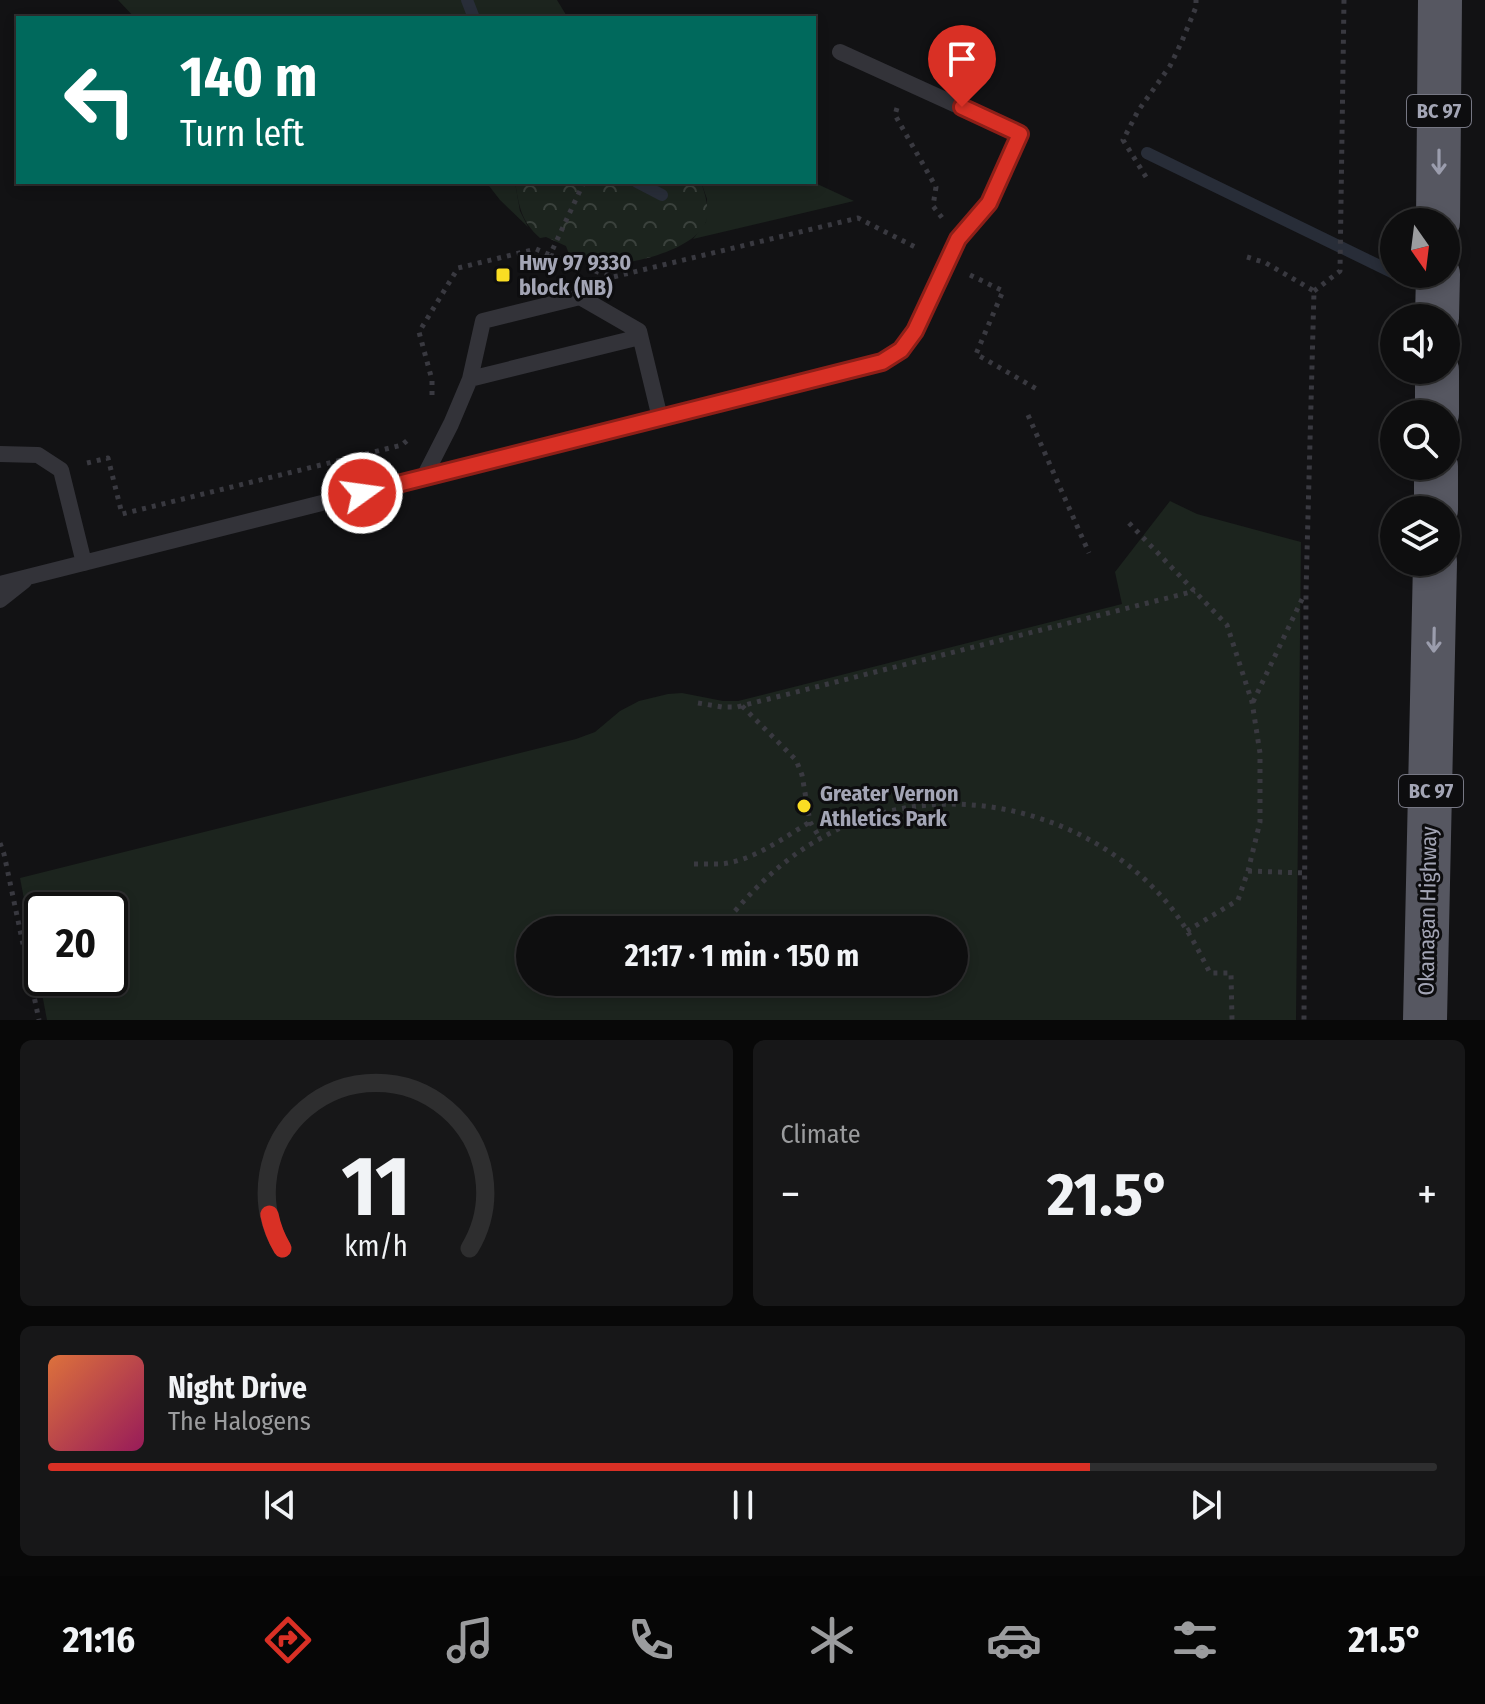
<!DOCTYPE html>
<html lang="en">
<head>
<meta charset="utf-8">
<style>
	body { margin:0; font-family:"Fira Sans Condensed",sans-serif; background:#171718; color:#f1f3f6; height:100vh; display:flex; flex-direction:column; font-size:30px; white-space:nowrap }
	* { box-sizing:border-box; margin:0 }
	p { font-size:26px; color:#9b9c9e }
	.icon { flex:none; width:44px; height:44px; fill:none; stroke:currentColor; stroke-width:2; stroke-linecap:round; stroke-linejoin:round }
	.map { position:relative; height:1020px; overflow:hidden }
	.sheet { display:flex; flex-direction:column; gap:20px; padding:20px; background:#080808; flex:1 }
	.sheet>* { flex:none }
	.hud { position:absolute; left:16px; top:16px; width:800px; height:168px; border-radius:0px; box-shadow:0 4px 12px #0003,0 0 0 2px #2e2e2f; background:#00695c; color:#fff; overflow:hidden }
	.needle { width:52px; rotate:166deg }
	.buttons { position:absolute; left:1380px; top:208px; display:grid; gap:16px }
	.buttons a { display:grid; place-items:center; width:80px; height:80px; border-radius:50%; background:#0e0e0f; box-shadow:0 4px 12px #0003,0 0 0 2px #2e2e2f; font-size:40px }
	.speed { position:absolute; left:24px; top:892px; display:flex; gap:16px; font-size:40px; font-weight:700; text-align:center }
	.speed>* { display:grid; place-content:center; width:104px; height:104px; border-radius:50%; background:#0e0e0f; box-shadow:0 4px 12px #0003,0 0 0 2px #2e2e2f; line-height:1 }
	.speed .limit { border:4px solid #111; border-radius:12px; background:#fff; color:#111 }
	.pin { position:absolute; display:grid; place-items:center; width:68px; height:68px; color:#fff; margin:-82px -34px; border-radius:50% 50% 50% 0; rotate:-45deg; box-shadow:0 0 8px #0007 }
	.pin .icon { rotate:45deg }
	.me { position:absolute; width:88px; margin:-44px; rotate:76deg; stroke-linejoin:round; filter:drop-shadow(0 0 6px #0008) }
	.turn { display:flex; align-items:center; gap:28px; height:168px; padding:0 32px; font-size:36px }
	.turn .icon { width:104px; height:104px; stroke-width:2.5 }
	.turn b { display:block; font-size:56px; line-height:68px }
	.big { font-size:60px; font-weight:700; line-height:1.1 }
	.sheet .card { flex:1; display:flex; flex-direction:column; justify-content:center; gap:12px; min-width:0; padding:0 28px; border-radius:12px; background:#171718 }
	.sheet .dial { align-items:center; gap:0 }
	.dial svg { height:208px; overflow:visible; fill:none; stroke:#2e2e2f; stroke-width:7; stroke-linecap:round; text-anchor:middle }
	.dial text { fill:#f1f3f6; stroke:none }
	.song { display:flex; align-items:center; gap:24px }
	.cover { width:96px; height:96px; border-radius:12px; background:linear-gradient(135deg,hsl(20 70% 55%),hsl(330 70% 35%)) }
	.played { height:8px; border-radius:4px; background:linear-gradient(90deg,#d93025 75%,#2e2e2f 75%) }
	.keys { display:flex; justify-content:space-around; direction:ltr }
	.heat { display:flex; justify-content:space-between; align-items:center; font-size:44px; direction:ltr }
	.sheet .tiles { flex:1; display:grid; gap:20px; grid-template-columns:1fr 1fr }
	.card:last-child { grid-column:span 2 }
	.trip { position:absolute; left:516px; top:916px; width:452px; height:80px; border-radius:40px; background:#0e0e0f; box-shadow:0 4px 12px #0003,0 0 0 2px #2e2e2f; font-weight:700; line-height:80px; text-align:center }
	.tab-bar { display:flex; height:128px; justify-content:space-around; align-items:center; background:#060606; color:#9b9c9e }
	.tab-bar .icon { width:56px; height:56px }
	.tab-bar .current { color:#d93025 }
	.tab-bar b { font-size:36px; color:#f1f3f6 }
	.map>svg:first-child { display:block }
</style>
</head>
<body>
<div class="map">
<svg width="1485" height="1020" viewBox="0 0 1485 1020">
	<defs>
		<pattern id="forest-crowns" width="20" height="18" patternUnits="userSpaceOnUse" patternTransform="scale(2)"><rect width="20" height="18" fill="#1c241e"/><path d="M2 6a3 3 0 1 1 6 0M12 15a3 3 0 1 1 6 0" fill="none" stroke="#3a413c"/></pattern>
	</defs>
	<rect width="100%" height="100%" fill="#121214"/>
	<path fill="#1c241e" fill-rule="evenodd" d="M118,0H557L568,18H135Z
		M486,182H515L520,211L528,227L500,200Z
		M701,182H813L854,201L693,239L706,222L707,199Z
		M1170,501L1197,514L1301,542L1296,1020H47L20,878L576,739L595,732L620,711L639,701L668,694L682,693L723,701H738L1122,604L1115,572ZM42,910H110V978H42ZM530,930H954V982H530Z"/>
	<path fill="url(#forest-crowns)" d="M515,182H701C705,194 711,212 705,224C693,247 647,260 623,263C605,265 586,258 569,254L566,246L546,237L540,238C521,221 519,206 515,182Z"/>
	<g fill="none" stroke-linecap="round" stroke-linejoin="round">
		<path stroke="#282d38" stroke-width="12" d="M467,0L474,18
			M1147,153L1394,273
			M637,182L662,195"/>
		<path stroke="#393940" stroke-width="5" stroke-dasharray="4 6" stroke-linecap="butt" d="M897,108L895,115L936,187L933,206L943,219
			M1146,177L1123,140L1138,111L1170,66L1182,41L1196,7V0
			M584,182L550,255L585,268
			M1247,257L1266,263L1314,291L1306,591L1304,1020
			M595,271L613,277L858,218L917,248
			M970,275L1003,291L976,354L1040,391
			M1314,291L1340,271L1344,0
			M432,395V380L419,332L458,268L536,249L550,255
			M1028,415L1089,553
			M87,463L108,458L122,514L402,445L410,438
			M1129,523L1227,625L1252,702L1260,753V822L1248,871L1238,900L1187,931
			M1253,702L1304,595
			M698,703L722,707H737L1195,591
			M742,706L796,760L802,775L810,822L820,838
			M0,843L4,854L39,1020
			M694,864C703,864 712,864 721,864C753,861 783,838 810,822
			M1248,871L1306,873
			M735,911C761,881 788,856 823,837C936,773 1087,806 1169,905C1186,926 1198,949 1210,973H1231L1232,1020"/>
		<path stroke="#333339" stroke-width="16" d="M470,379L640,337
			M0,454L38,455L61,470L84,563
			M424,477L451,424L470,379L483,321L580,297L639,331L660,418
			M0,584L882,362L901,350L915,331L958,239L989,203L1020,134L840,52
			M0,600L24,581"/>
		<path stroke="#565761" stroke-width="44" d="M1438,222L1440,0
			M1437,318L1438,274
			M1437,414V370
			M1436,510V466
			M1425,1020L1435,562"/>
	</g>
	<defs><path id="oneway-shaft" d="M-6 0H5M1.5-3L5.5 0L1.5 3" fill="none" stroke-width="1.6" stroke-linecap="round" stroke-linejoin="round" transform="scale(2)"/></defs>
	<g stroke="#9b9dad">
		<use href="#oneway-shaft" transform="translate(1439 162) rotate(90)"/>
		<use href="#oneway-shaft" transform="translate(1434 640) rotate(91)"/>
	</g>
	<g fill="none" stroke-linecap="round" stroke-linejoin="round">
		<g stroke="#8d1f18" stroke-width="20">
			<path id="route" d="M362,493L882,362L901,350L915,331L958,239L989,203L1020,134L962,107"/>
		</g>
		<use href="#route" stroke="#d93025" stroke-width="14"/>
	</g>
	<g fill="#fadd23" stroke="#0d0d0f" stroke-width="3">
		<rect x="495" y="267" width="16" height="16" rx="4"/>
		<circle cx="804" cy="806" r="8"/>
	</g>
	<g text-anchor="middle" stroke-width="6" stroke-linejoin="round" paint-order="stroke">
		<g fill="#0d0d0f" stroke="#767783" stroke-width="2">
			<rect x="1407" y="95" width="64" height="32" rx="6"/>
			<rect x="1399" y="775" width="64" height="32" rx="6"/>
		</g>
		<g font-size="20" font-weight="bold" fill="#a3a5b5">
			<text x="1439" y="118">BC 97</text>
			<text x="1431" y="798">BC 97</text>
		</g>
		<g font-size="22" font-weight="bold" fill="#a3a5b5" stroke="#0d0d0f" text-anchor="start">
			<text x="519" y="270">Hwy 97 9330<tspan x="519" dy="25">block (NB)</tspan></text>
			<text x="820" y="801">Greater Vernon<tspan x="820" dy="25">Athletics Park</tspan></text>
		</g>
		<g font-size="22" fill="#a3a5b5" stroke="#0d0d0f">
			<text transform="translate(1427 911) rotate(-89)" y="8">Okanagan Highway</text>
		</g>
	</g>
</svg>
<div class="buttons">
<a><svg class="needle" viewBox="-14 -14 28 28"><path d="M0-13l5 13h-10z" fill="#e53935"/><path d="M0 13l5-13h-10z" fill="#9b9c9e"/></svg></a>
<a><svg class="icon" aria-label="sound" viewBox="0 0 24 24"><path d="M4 9h4l5-4v14l-5-4H4zM17 9q2 3 0 6"/></svg></a>
<a><svg class="icon" aria-label="search" viewBox="0 0 24 24"><circle cx="10" cy="10" r="6"/><path d="M15 15l6 6"/></svg></a>
<a><svg class="icon" aria-label="layers" viewBox="0 0 24 24"><path d="M12 4l9 5-9 5-9-5zM3 14l9 5 9-5"/></svg></a>
</div>
<div class="speed"><div class="limit">20</div></div>
<div class="pin" style="left:962px;top:107px;background:#d93025"><svg class="icon" aria-label="arrive" viewBox="0 0 24 24"><path d="M6 21V4h12l-3 4 3 4H6"/></svg></div>
<svg class="me" style="left:362px;top:493px" viewBox="-20 -20 40 40"><circle r="17" fill="#d93025" stroke="#fff" stroke-width="3"/><path d="M0-11L8 9 0 5-8 9z" fill="#fff"/></svg>
<div class="trip">21:17 · 1 min · 150 m</div>
<div class="hud">
<div class="turn"><svg class="icon" aria-label="left" viewBox="0 0 24 24"><path d="M17 20v-9H6M10 6l-5 5 5 5"/></svg><div><b>140 m</b>Turn left</div></div>
</div>
</div>
<section class="sheet">
<div class="tiles">
<div class="card dial"><svg viewBox="0 0 100 80">
<path d="M14 69A42 42 0 1 1 86 69"/>
<path d="M14 69A42 42 0 0 1 9 56" stroke="#d93025"/>
<text x="50" y="56" font-size="32" font-weight="700">11</text>
<text x="50" y="72" font-size="11">km/h</text>
</svg></div>
<div class="card"><p>Climate</p>
<div class="heat"><a>−</a><b class="big">21.5°</b><a>+</a></div>
</div>
<div class="card">
<div class="song"><i class="cover"></i><div><b>Night Drive</b><p>The Halogens</p></div></div>
<div class="played"></div>
<div class="keys"><svg class="icon" aria-label="previous" viewBox="0 0 24 24"><path d="M18 5L8 12l10 7zM5 5v14"/></svg><svg class="icon" aria-label="pause" viewBox="0 0 24 24"><path d="M8 5v14M16 5v14"/></svg><svg class="icon" aria-label="next" viewBox="0 0 24 24"><path d="M6 5l10 7-10 7zM19 5v14"/></svg></div>
</div>
</div>
</section>
<nav class="tab-bar">
<b>21:16</b>
<svg class="icon current" aria-label="directions" viewBox="0 0 24 24"><path d="M12 3l9 9-9 9-9-9zM9 14v-3h6M13 9l2 2-2 2"/></svg>
<svg class="icon" aria-label="music" viewBox="0 0 24 24"><path d="M9 18V5l10-2v13"/><circle cx="6" cy="18" r="3"/><circle cx="16" cy="16" r="3"/></svg>
<svg class="icon" aria-label="phone" viewBox="0 0 24 24"><path d="M5 4h4l2 5-3 2q2 4 5 5l2-3 5 2v4C11 20 4 13 5 4z"/></svg>
<svg class="icon" aria-label="climate" viewBox="0 0 24 24"><path d="M12 3v18M4 7l16 10M4 17L20 7"/></svg>
<svg class="icon" aria-label="car" viewBox="0 0 24 24"><path d="M5 17H2v-5l4-1 3-4h7l3 4 3 1v5h-3M9 17h6M6 11h13"/><circle cx="7" cy="17" r="2"/><circle cx="17" cy="17" r="2"/></svg>
<svg class="icon" aria-label="filters" viewBox="0 0 24 24"><path d="M4 7h16M4 17h16"/><circle cx="9" cy="7" r="2"/><circle cx="15" cy="17" r="2"/></svg>
<b>21.5°</b>
</nav>
</body>
</html>
